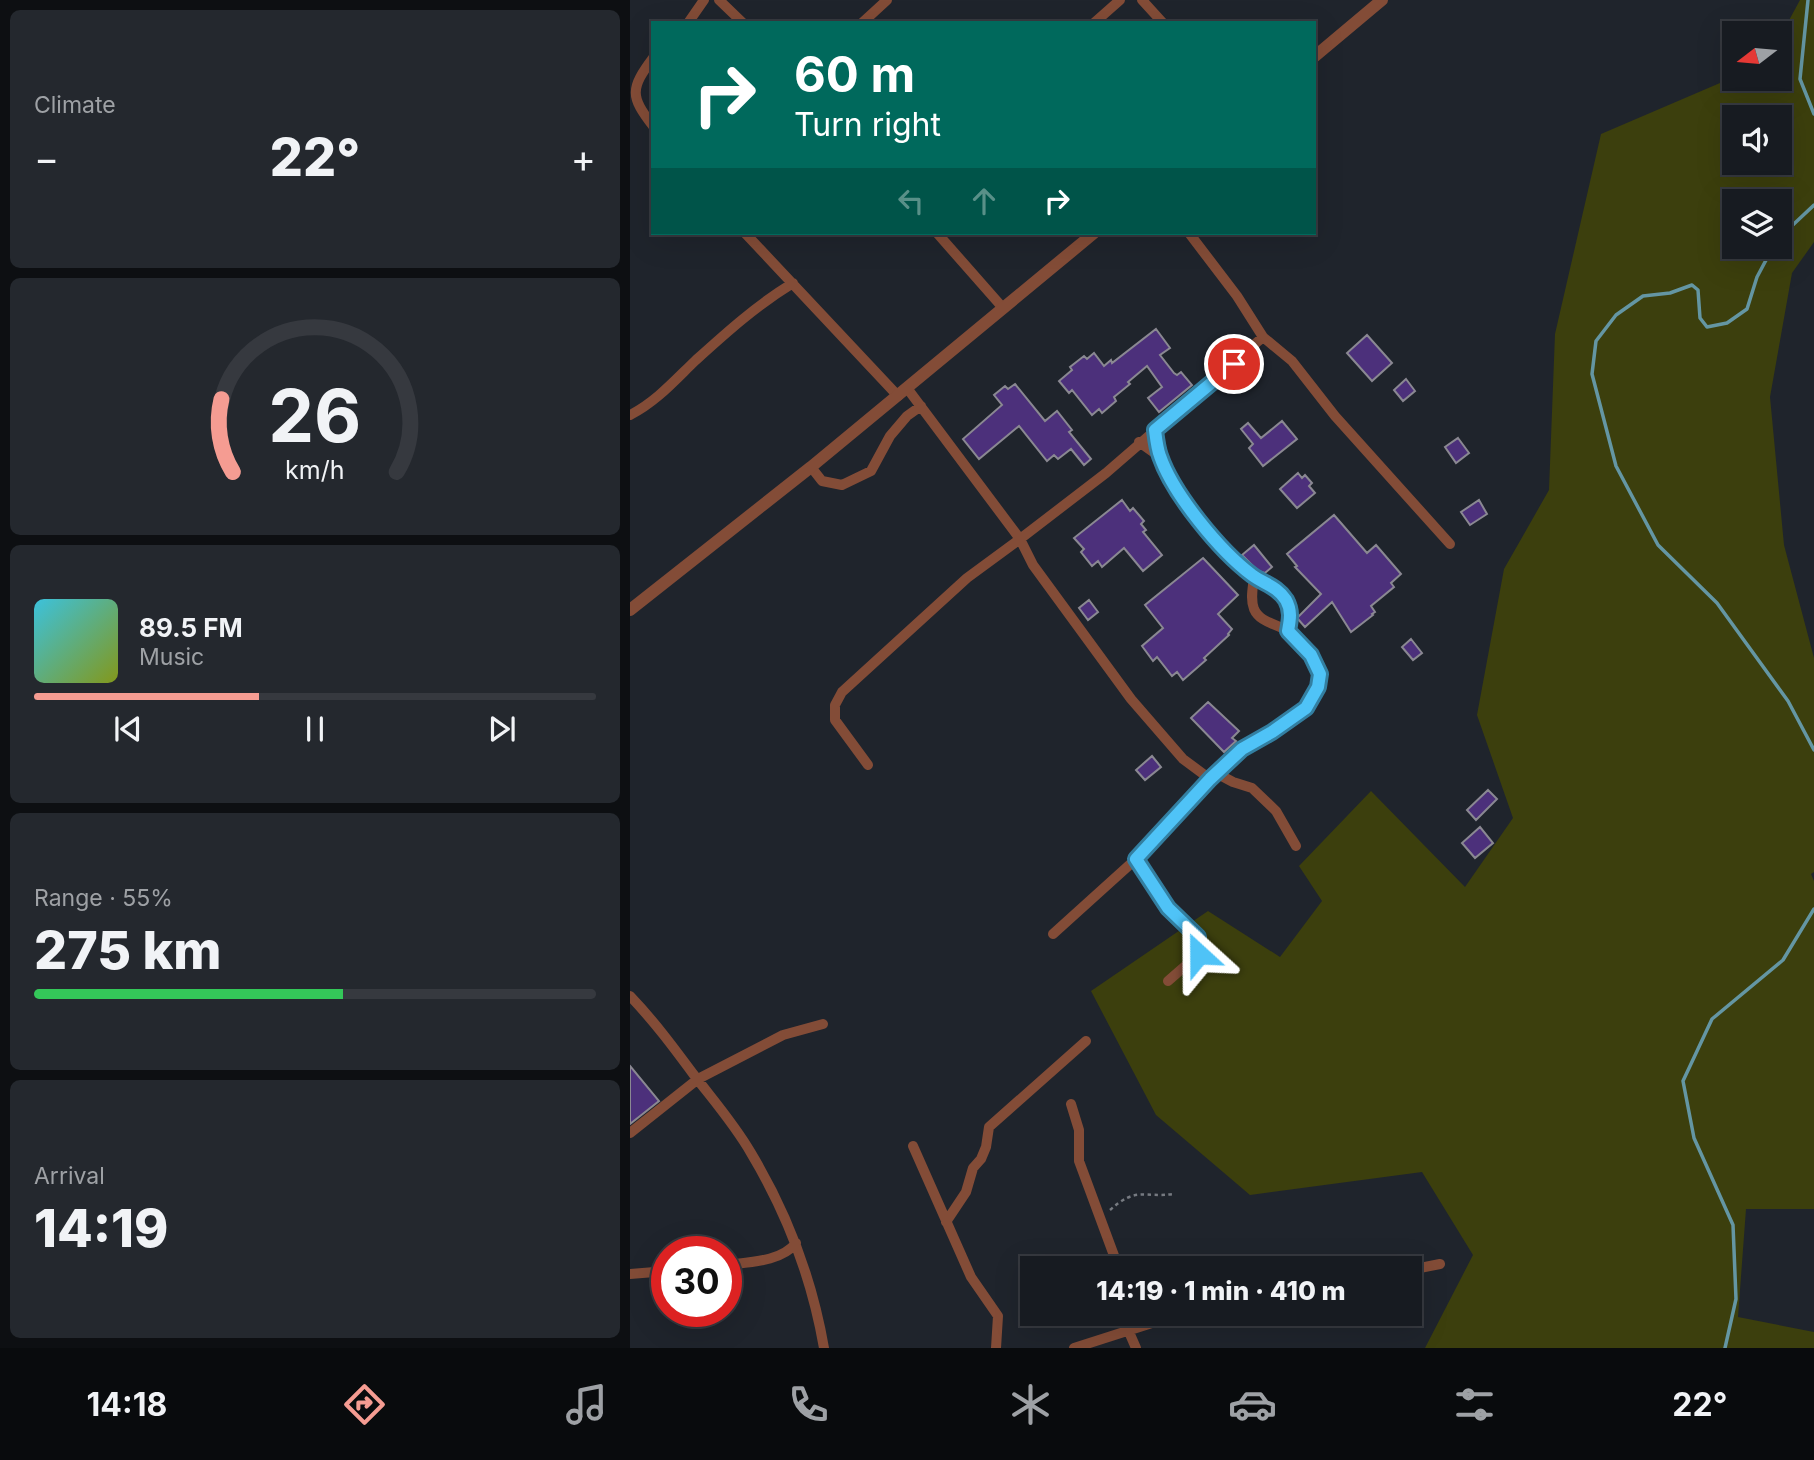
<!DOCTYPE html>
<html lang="en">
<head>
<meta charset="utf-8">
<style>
	body { margin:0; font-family:Inter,sans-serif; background:#24282e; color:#f1f3f6; height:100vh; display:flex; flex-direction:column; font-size:26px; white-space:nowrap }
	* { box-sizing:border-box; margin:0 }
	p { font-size:23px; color:#9ea1a5 }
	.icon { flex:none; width:38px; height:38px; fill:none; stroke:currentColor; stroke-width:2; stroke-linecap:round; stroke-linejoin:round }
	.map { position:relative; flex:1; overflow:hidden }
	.panel { display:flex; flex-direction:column; gap:10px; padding:10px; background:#0d0f12; width:630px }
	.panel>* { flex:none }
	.top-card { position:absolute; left:21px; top:21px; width:665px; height:214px; border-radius:0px; box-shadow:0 7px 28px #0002,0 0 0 2px #36393f; background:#00695c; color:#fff; overflow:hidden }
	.needle { width:46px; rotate:254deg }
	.buttons { position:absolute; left:1092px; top:21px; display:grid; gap:14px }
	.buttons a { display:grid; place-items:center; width:70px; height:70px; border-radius:0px; background:#171b21; box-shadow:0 7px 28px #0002,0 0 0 2px #36393f; font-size:35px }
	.speed { position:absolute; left:21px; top:1236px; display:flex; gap:14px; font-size:35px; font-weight:700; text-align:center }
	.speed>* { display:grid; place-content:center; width:91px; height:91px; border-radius:50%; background:#171b21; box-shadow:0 7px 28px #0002,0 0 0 2px #36393f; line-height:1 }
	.speed .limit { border:10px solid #d22; background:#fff; color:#111 }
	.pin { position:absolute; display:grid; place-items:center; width:60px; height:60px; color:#fff; margin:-30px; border:4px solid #fff; border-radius:50%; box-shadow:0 2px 7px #0007 }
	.me { position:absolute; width:77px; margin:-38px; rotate:336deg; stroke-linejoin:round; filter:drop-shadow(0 0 5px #0008) }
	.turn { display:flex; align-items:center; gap:24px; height:147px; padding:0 28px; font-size:32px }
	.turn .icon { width:91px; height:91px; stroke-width:2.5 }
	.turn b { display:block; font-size:49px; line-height:60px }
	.lanes { display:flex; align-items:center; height:66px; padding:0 28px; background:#0003; justify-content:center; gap:35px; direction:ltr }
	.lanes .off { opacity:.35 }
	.big { font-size:52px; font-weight:800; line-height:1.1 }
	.panel .widget { flex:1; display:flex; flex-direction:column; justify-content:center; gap:10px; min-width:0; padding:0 24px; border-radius:10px; background:#24282e }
	.panel .dial { align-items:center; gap:0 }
	.dial svg { height:182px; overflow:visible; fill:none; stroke:#36393f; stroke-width:7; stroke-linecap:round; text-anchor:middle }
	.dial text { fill:#f1f3f6; stroke:none }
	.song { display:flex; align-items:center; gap:21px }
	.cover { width:84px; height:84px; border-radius:10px; background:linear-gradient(135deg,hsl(190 70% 55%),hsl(70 70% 35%)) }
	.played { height:7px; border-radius:4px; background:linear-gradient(90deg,#f59c92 40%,#36393f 40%) }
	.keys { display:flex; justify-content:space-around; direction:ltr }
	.heat { display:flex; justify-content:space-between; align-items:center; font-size:38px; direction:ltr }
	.charge { height:10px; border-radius:5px; background:linear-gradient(90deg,#34c759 55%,#36393f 0) }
	.trip { position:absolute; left:390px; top:1256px; width:402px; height:70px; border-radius:0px; background:#171b21; box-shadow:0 7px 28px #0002,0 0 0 2px #36393f; font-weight:800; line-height:70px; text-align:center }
	.tabs { display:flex; height:112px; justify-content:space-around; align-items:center; background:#090b0d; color:#9ea1a5 }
	.tabs .icon { width:49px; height:49px }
	.tabs .on { color:#f59c92 }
	.tabs b { font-size:32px; color:#f1f3f6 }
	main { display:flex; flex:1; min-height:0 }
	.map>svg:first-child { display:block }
</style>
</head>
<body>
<main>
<section class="panel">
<div class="widget"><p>Climate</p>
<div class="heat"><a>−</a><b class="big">22°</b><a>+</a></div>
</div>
<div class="widget dial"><svg viewBox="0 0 100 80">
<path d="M14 69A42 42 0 1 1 86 69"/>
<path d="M14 69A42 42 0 0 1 9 37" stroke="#f59c92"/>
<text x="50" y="56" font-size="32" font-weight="700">26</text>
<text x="50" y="72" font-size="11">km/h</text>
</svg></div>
<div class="widget">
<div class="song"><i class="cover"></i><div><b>89.5 FM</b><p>Music</p></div></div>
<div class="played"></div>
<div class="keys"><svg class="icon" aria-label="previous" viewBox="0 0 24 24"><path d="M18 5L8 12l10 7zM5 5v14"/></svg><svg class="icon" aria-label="pause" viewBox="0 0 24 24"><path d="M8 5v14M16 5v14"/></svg><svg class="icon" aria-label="next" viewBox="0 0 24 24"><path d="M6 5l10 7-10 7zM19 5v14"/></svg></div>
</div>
<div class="widget"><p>Range · 55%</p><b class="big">275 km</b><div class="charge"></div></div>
<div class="widget"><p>Arrival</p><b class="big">14:19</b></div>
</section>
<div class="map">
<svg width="1184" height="1348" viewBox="0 0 1184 1348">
	<rect width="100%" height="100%" fill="#1f242c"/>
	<path fill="#3c3f0d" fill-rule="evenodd" d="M1170,0H1184V242L1162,273L1140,397L1154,545L1184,658V872L1181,874L1184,881V1209H1116L1108,1317L1184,1332V1348H795L843,1255L792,1172L620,1195L526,1115L461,991L578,911L650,957L692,901L669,866L741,791L835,887L883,818L847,715L874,569L919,490L925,334L971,134L1104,77L1150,79V37ZM1104,117H1150V163H1104ZM1104,201H1150V247H1104Z"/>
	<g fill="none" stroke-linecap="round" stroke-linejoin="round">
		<path stroke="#6496a3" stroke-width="3.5" d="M1178,0L1170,79L1184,114
			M1150,237L1184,205
			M1143,247L1127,277L1117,309L1097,323L1077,327L1070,318L1068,290L1062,285L1040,293L1013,296L986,315L966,341L962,374L986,466L1028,545L1087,603L1158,701L1184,750
			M1095,1348L1106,1299L1103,1225L1064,1138L1053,1081L1082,1019L1153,960L1184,909"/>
	</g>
	<path fill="#4c307b" stroke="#8a8892" stroke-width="2" d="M526,329L540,348L530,355L544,373L547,375L551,372L562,385L529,412L518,398L532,387L517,366L498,382L500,384L484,397L486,401L472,413L469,409L462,415L442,390L439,393L429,381L442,370L440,367L454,356L457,359L464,353L474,366L481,360L482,363Z
		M737,335L762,363L742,381L717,353Z
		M776,379L785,391L773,401L764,390Z
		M385,384L415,421L427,411L442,430L439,432L461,459L454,465L441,449L428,459L424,455L417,461L389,426L349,459L333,439L372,405L364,395L375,386L378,389Z
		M652,421L667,439L633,466L619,448L623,444L611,429L618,423L631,438Z
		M828,438L839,453L826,463L815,447Z
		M668,473L672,478L675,475L682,483L679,486L685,493L667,508L650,489Z
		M492,500L500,511L503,508L514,521L511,524L516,530L513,532L532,555L513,571L494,548L472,567L468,561L462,566L451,552L454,549L444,538Z
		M849,500L857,514L840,525L831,512Z
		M704,515L737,553L746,545L771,574L761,583L764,587L741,606L745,612L742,614L743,615L721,632L702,602L675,627L667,618L691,594L665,567L667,566L657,554Z
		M624,545L642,567L635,573L628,571L612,555Z
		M573,558L608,595L588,614L602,629L598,634L599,635L574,658L576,660L553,680L547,672L542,676L527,657L523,661L512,646L533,628L515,605Z
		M459,600L468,612L458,620L449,608Z
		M781,639L792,653L783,660L772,647Z
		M578,702L609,731L602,738L606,741L594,752L561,718Z
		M522,756L531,767L515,780L506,770Z
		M858,790L867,799L846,820L837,810Z
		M850,827L863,843L845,858L832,843Z
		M0,1066L29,1101L0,1124Z"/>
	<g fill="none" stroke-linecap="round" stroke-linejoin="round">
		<path stroke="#767a81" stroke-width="2.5" stroke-dasharray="3.5 3.5" stroke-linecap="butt" d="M480,1210C507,1186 513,1198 544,1194"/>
		<path stroke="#834c37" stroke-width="10" d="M89,0L113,23
			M512,0L533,23
			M58,23L74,0
			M232,23L257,0
			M464,23L490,0
			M23,58C0,89 0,96 23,126
			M115,233L268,396
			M307,233L373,308
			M559,233L607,296L633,337L662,361L705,416L820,544
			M277,388L390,539L476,473L633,337
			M0,415C26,402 45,380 66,360C97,332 127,305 163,283
			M509,442L530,457
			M181,467L192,481L212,485L241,471L260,436L277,416L291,406
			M624,577C651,585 664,604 658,631
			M238,765L205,720V705L212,692L337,578L390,539L403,565L501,699L553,759L580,779C590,769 600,758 611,749C633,732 693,711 689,675C688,660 670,641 659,632C648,624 630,623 624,609C620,599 623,587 624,577C588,544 547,504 530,457C527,449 526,438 525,430
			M586,773L603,782L622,788L646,811L666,846
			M506,859L538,908L568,937L569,954L538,981
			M423,934L506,859L580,779
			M0,996C24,1021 44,1048 64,1075C84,1101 105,1125 121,1153C157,1213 182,1279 194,1348
			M441,1104L449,1130V1161L489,1269
			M0,1133L68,1079L153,1035L193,1024
			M283,1146L341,1277L368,1316L366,1348
			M316,1222L336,1192L343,1168L351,1159L356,1147L359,1127L456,1041
			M96,1265C119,1262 151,1262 166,1243
			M780,1270L810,1264
			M0,1274L37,1271
			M507,1314L511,1326
			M499,1332L506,1348
			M444,1348L522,1323L567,1314"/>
		<path stroke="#834c37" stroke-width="12" d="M684,57L752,0
			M0,610L181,467L464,233"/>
	</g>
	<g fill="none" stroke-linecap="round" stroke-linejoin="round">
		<g stroke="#337fa1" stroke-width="18">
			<path id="route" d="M569,954L568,937L538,908L506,859L580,779L612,749L642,732L676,708L688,687L690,674L681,655L658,631C660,620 662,611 656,600C647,586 634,584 622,575C590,551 543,494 530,456C527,448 526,438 525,430L604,364"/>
		</g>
		<use href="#route" stroke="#4fc3f7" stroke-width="12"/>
	</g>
</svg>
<div class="buttons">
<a><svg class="needle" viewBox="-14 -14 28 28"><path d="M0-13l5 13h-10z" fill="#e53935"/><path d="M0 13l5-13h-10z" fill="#9ea1a5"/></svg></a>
<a><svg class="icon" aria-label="sound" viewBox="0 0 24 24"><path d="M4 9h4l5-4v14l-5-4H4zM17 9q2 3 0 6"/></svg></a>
<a><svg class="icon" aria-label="layers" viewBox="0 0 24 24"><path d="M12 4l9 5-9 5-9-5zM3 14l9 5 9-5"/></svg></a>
</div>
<div class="speed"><div class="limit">30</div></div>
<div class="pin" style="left:604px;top:364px;background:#d93025"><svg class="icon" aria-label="arrive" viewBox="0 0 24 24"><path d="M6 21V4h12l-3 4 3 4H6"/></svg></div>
<svg class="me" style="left:569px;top:954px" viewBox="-20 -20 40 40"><path d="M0-17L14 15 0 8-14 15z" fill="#4fc3f7" stroke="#fff" stroke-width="4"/></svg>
<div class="trip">14:19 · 1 min · 410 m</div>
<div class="top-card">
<div class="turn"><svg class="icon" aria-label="right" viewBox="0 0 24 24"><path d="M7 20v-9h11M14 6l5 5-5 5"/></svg><div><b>60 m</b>Turn right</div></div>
<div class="lanes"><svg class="icon off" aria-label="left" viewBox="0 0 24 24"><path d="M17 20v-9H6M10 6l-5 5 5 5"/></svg><svg class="icon off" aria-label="ahead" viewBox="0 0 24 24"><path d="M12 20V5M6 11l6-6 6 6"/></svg><svg class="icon" aria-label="right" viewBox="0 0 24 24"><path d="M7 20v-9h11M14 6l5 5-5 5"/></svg></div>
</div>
</div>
</main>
<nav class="tabs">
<b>14:18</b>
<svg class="icon on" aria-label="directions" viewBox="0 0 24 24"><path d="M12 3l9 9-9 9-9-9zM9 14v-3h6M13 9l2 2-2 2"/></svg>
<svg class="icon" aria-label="music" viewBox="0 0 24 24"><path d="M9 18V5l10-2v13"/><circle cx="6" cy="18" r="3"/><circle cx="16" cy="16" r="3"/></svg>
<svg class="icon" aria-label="phone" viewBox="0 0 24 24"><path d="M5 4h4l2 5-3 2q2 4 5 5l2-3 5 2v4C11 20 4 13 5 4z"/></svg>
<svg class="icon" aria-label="climate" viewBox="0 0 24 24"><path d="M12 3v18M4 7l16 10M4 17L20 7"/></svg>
<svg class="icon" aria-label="car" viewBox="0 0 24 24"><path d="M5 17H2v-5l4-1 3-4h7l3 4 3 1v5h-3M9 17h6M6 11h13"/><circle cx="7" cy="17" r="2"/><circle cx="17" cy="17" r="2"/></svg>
<svg class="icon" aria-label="filters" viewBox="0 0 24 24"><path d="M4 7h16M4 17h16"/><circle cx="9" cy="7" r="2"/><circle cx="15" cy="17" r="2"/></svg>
<b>22°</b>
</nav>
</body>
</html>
